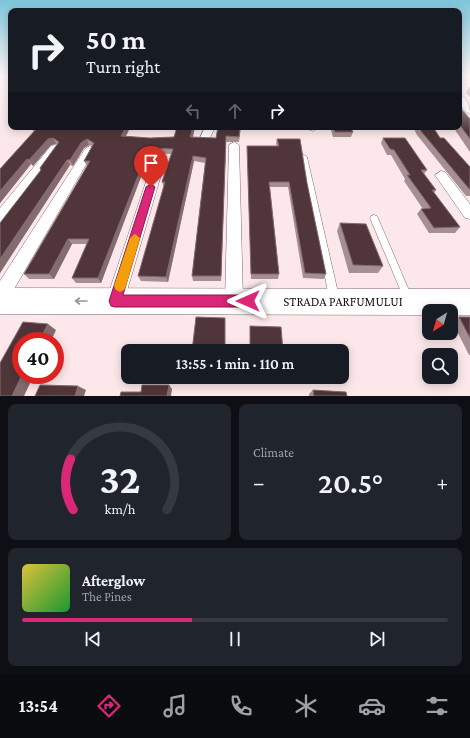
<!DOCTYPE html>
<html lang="en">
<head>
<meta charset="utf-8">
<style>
	body { margin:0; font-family:"Crimson Pro",serif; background:#20242c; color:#f1f3f6; height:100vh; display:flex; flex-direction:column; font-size:15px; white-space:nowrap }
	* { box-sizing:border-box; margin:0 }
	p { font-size:13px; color:#9ea1a6 }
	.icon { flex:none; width:22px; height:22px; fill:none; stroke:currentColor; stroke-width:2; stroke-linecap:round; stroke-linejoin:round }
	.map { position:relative; height:396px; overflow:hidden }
	.panel { display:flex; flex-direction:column; gap:8px; padding:8px; background:#0d0f14; flex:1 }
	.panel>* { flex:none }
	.hud { position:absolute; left:8px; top:8px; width:454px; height:122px; border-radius:8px; box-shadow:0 2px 10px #0003; background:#171b24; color:#f1f3f6; overflow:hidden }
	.needle { width:26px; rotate:217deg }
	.tools { position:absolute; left:422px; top:304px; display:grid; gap:8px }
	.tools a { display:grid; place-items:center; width:36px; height:36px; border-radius:8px; background:#171b24; box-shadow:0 2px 10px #0003; font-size:20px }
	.speed { position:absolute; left:12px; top:332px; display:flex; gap:8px; font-size:20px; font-weight:700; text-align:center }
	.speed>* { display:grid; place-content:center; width:52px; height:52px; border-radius:50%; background:#171b24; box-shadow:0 2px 10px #0003; line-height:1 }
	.speed .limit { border:6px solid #d22; background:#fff; color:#111 }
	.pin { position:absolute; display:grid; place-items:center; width:34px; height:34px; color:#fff; margin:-41px -17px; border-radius:50% 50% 50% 0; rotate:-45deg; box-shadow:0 0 4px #0007 }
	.pin .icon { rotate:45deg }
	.me { position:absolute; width:44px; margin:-22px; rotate:270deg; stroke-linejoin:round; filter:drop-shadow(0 0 3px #0008) }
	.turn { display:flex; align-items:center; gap:14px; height:84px; padding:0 12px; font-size:18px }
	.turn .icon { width:52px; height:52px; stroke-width:2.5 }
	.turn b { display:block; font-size:28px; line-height:34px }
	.lanes { display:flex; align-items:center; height:38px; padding:0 12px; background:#0003; justify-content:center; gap:20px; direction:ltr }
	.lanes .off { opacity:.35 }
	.big { font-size:30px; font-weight:600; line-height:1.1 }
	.panel .tile { flex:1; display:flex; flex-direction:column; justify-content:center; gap:6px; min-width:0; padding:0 14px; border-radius:8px; background:#20242c }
	.panel .dial { align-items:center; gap:0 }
	.dial svg { height:104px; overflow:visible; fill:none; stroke:#363941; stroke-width:7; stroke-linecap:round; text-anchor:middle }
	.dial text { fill:#f1f3f6; stroke:none }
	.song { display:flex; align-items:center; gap:12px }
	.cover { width:48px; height:48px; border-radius:6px; background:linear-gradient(135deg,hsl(50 70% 55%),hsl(130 70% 35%)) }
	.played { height:4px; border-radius:2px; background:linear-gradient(90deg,#db2777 40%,#363941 40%) }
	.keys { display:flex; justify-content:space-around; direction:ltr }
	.heat { display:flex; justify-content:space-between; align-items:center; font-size:22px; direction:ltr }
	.panel .tiles { flex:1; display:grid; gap:8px; grid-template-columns:1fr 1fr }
	.tile:last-child { grid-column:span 2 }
	.trip { position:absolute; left:121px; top:344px; width:228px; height:40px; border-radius:8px; background:#171b24; box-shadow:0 2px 10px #0003; font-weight:600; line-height:40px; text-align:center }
	.tab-bar { display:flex; height:64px; justify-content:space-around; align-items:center; background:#090b0e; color:#9ea1a6 }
	.tab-bar .icon { width:28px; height:28px }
	.tab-bar .active { color:#db2777 }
	.tab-bar b { font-size:18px; color:#f1f3f6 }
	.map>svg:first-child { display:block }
</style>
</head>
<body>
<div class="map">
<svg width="470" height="396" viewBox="0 0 470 396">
	<rect width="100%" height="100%" fill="#fce8eb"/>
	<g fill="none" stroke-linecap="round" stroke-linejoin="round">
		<g stroke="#86696e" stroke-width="1">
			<path id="lane" d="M304,155L307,157L339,297L337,300L334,302L331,300L329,297L301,157Z
				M374,215L377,216L378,218L411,295L413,298L411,301L408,303L405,301L370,218L371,216Z"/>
		</g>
		<g stroke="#86696e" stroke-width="1">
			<path id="street" d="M459,94C467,97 470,106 470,114C462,111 459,102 459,94Z
				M28,127H39L34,130Z
				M205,127H215L209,140L205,141L200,138Z
				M308,127H318V128L313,131L310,130Z
				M234,142L239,145L243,301L240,307L234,310L228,307L225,301L229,145Z
				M55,145L60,148L59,150L5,222L0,223V208L51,146Z
				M90,146L95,149L6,303L0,305V281L85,149Z
				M160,155L166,158L124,301L121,307L115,310L109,307L106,301L154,158Z
				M441,171L445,172L470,204V219L465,218L435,175Z"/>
		</g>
		<g stroke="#86696e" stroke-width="1">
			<path id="secondary" d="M0,288L470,289V315H451V311H429V315L0,314Z"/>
		</g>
		<use href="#lane" fill="#fff" fill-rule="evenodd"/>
		<use href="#street" fill="#fff" fill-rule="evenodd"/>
		<use href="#secondary" fill="#fff" fill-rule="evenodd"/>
	</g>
	<path fill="#a68f92" d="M469,87H470V97L466,93Z
		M459,106L470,119V152L453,127H459Z
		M38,127H129L130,128L125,136L150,138L174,137L195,127L193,137L216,138L241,127L239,142H226L221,281H193L192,276L205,163L194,161L168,282L141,281L138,276L164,188L162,182L171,154L150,153L101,283H76L72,278L87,244H72L54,279H29L24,274L87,166L84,161L92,146L89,145L84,148L73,166L70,165L0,273V223L41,170L40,168L57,144H56L51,145L33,166L31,164L0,203V169Z
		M330,127H350L353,132L351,137H333Z
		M413,127H433L440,138L470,167V196H466L417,135Z
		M383,138L427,170L424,174L436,190L434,193L460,227L455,233H429L417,214L421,209H423L404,181L405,179L391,155H387L381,143Z
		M277,139L307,183L326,274L324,279L303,278L288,187H270L279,274L278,279H251L247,146H277L276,144Z
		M340,223L383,266L378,273H349L337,231Z
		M459,317H470V355H469L452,321Z
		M189,377H225V380H191Z
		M313,390L347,396H309V394Z"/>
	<path fill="#846b6f" d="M126,127H129L130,128L123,142L121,136Z
		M193,127H195L191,143L190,137Z
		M226,136V142L221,281V276Z
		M53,138L56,144L51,145L33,166L29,160L48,139Z
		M87,139L89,145L84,148L73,166L70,160L81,143Z
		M149,148L150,153L101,283L98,278Z
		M193,156L194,161L168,282L166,277Z
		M27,159L31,164L0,203V191Z
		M67,160L70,165L0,273V259Z
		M68,239L72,244L54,279L49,274Z
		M48,324L56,330L51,341H39Z
		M22,375H34L24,396H12Z
		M169,385L172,389L171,396H167Z
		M78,386L86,390L84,396H75Z"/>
	<path fill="#50363a" stroke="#846b6f" d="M459,106L470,119V139L459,124Z
		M38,127H126L121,136L150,138L174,137L177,127H193L190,137L216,138L218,127H240L239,137L226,136L221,276H192L206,158L193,156L166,277L138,276L165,182H162L173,149L149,148L98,278H72L89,239H68L49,274H24L90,161H84L94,143L87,139L81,143L70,160H67L0,259V223L41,170L40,168L59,142L53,138L48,139L29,160L27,159L0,191V169Z
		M333,127H350L353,132H335Z
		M418,127H433L440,138H444L470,167V190L420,130Z
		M383,138H405L427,170H421L436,190H432L460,227L434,228L421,209L431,208L407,175H410L394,150L390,149Z
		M277,139H300L307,183L326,274L305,273L289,182H269L279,274H251L247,146H279Z
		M340,223L366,224L383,266L353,265Z
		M196,317L225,318V351H192Z
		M459,317H470V338Z
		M23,322L48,324L39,341H21V375H22L12,396H0V363Z
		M250,326L281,327L283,351H250Z
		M40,385L78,386L75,396H35Z
		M142,385H169L167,396H120L121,392H141Z
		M313,390L346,392L347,396H314Z"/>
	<defs><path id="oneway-shaft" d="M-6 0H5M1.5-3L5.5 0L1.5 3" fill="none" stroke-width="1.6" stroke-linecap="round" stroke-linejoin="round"/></defs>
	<use stroke="#9a9596" href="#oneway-shaft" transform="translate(81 301) rotate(180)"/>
	<linearGradient id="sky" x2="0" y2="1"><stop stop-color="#7dc5da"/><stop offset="0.58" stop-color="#fef5f6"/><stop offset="1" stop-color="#fef5f6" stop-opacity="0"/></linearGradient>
	<rect width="470" height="131" fill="url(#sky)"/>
	<path fill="#db2777" stroke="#8e194d" d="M151,184L155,187L123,295H248L253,297L255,301L253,305L248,307H115L111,306L109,301L146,187Z"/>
	<path fill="#f59e0b" d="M135,234L140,238L126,286L124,290L120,292L116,290L114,286L130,238Z"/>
	<g text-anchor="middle" stroke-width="4" stroke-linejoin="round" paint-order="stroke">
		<g font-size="13" fill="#1e1315" stroke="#fff">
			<text x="343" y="306">STRADA PARFUMULUI</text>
		</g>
	</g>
</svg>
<div class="tools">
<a><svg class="needle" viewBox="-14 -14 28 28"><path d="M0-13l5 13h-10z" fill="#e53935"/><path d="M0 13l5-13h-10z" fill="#9ea1a6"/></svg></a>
<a><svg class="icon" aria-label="search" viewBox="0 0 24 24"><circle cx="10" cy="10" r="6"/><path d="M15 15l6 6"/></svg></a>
</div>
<div class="speed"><div class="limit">40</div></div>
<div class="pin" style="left:151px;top:187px;background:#d93025"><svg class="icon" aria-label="arrive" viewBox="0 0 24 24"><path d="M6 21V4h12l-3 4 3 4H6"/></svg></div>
<svg class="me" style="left:248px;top:301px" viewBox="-20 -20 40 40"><path d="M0-17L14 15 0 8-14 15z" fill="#db2777" stroke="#fff" stroke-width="4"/></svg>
<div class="trip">13:55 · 1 min · 110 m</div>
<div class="hud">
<div class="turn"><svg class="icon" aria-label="right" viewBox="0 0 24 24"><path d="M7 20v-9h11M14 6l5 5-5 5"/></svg><div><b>50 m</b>Turn right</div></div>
<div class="lanes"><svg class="icon off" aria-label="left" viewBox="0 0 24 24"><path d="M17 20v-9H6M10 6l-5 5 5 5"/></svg><svg class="icon off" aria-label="ahead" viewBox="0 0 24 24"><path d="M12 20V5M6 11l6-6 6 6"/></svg><svg class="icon" aria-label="right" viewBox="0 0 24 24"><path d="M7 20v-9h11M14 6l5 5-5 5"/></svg></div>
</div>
</div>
<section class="panel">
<div class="tiles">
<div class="tile dial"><svg viewBox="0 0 100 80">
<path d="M14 69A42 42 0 1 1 86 69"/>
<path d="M14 69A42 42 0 0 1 12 30" stroke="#db2777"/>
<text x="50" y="56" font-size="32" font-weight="700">32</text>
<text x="50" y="72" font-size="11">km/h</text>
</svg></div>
<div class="tile"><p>Climate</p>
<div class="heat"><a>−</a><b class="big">20.5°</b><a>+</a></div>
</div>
<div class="tile">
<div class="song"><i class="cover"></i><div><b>Afterglow</b><p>The Pines</p></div></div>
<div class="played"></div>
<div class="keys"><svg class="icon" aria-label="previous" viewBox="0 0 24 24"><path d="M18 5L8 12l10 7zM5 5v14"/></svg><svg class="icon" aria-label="pause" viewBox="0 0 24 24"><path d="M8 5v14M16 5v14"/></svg><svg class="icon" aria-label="next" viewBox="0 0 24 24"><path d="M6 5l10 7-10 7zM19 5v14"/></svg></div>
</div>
</div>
</section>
<nav class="tab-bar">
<b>13:54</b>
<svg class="icon active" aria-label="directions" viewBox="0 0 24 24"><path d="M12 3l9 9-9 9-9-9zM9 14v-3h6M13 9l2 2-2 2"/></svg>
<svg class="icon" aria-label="music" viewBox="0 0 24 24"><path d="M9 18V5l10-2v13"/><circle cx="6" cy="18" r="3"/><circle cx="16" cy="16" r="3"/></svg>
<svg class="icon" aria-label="phone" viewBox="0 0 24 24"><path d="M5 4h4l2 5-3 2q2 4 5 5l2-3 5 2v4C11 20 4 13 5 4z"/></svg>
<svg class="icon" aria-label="climate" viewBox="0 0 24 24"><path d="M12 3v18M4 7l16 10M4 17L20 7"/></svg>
<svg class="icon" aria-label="car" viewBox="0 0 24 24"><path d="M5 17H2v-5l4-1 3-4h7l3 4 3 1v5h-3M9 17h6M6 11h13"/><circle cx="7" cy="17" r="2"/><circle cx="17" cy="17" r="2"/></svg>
<svg class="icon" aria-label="filters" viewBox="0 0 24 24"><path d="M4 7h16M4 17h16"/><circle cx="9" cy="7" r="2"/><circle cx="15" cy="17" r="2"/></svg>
</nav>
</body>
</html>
